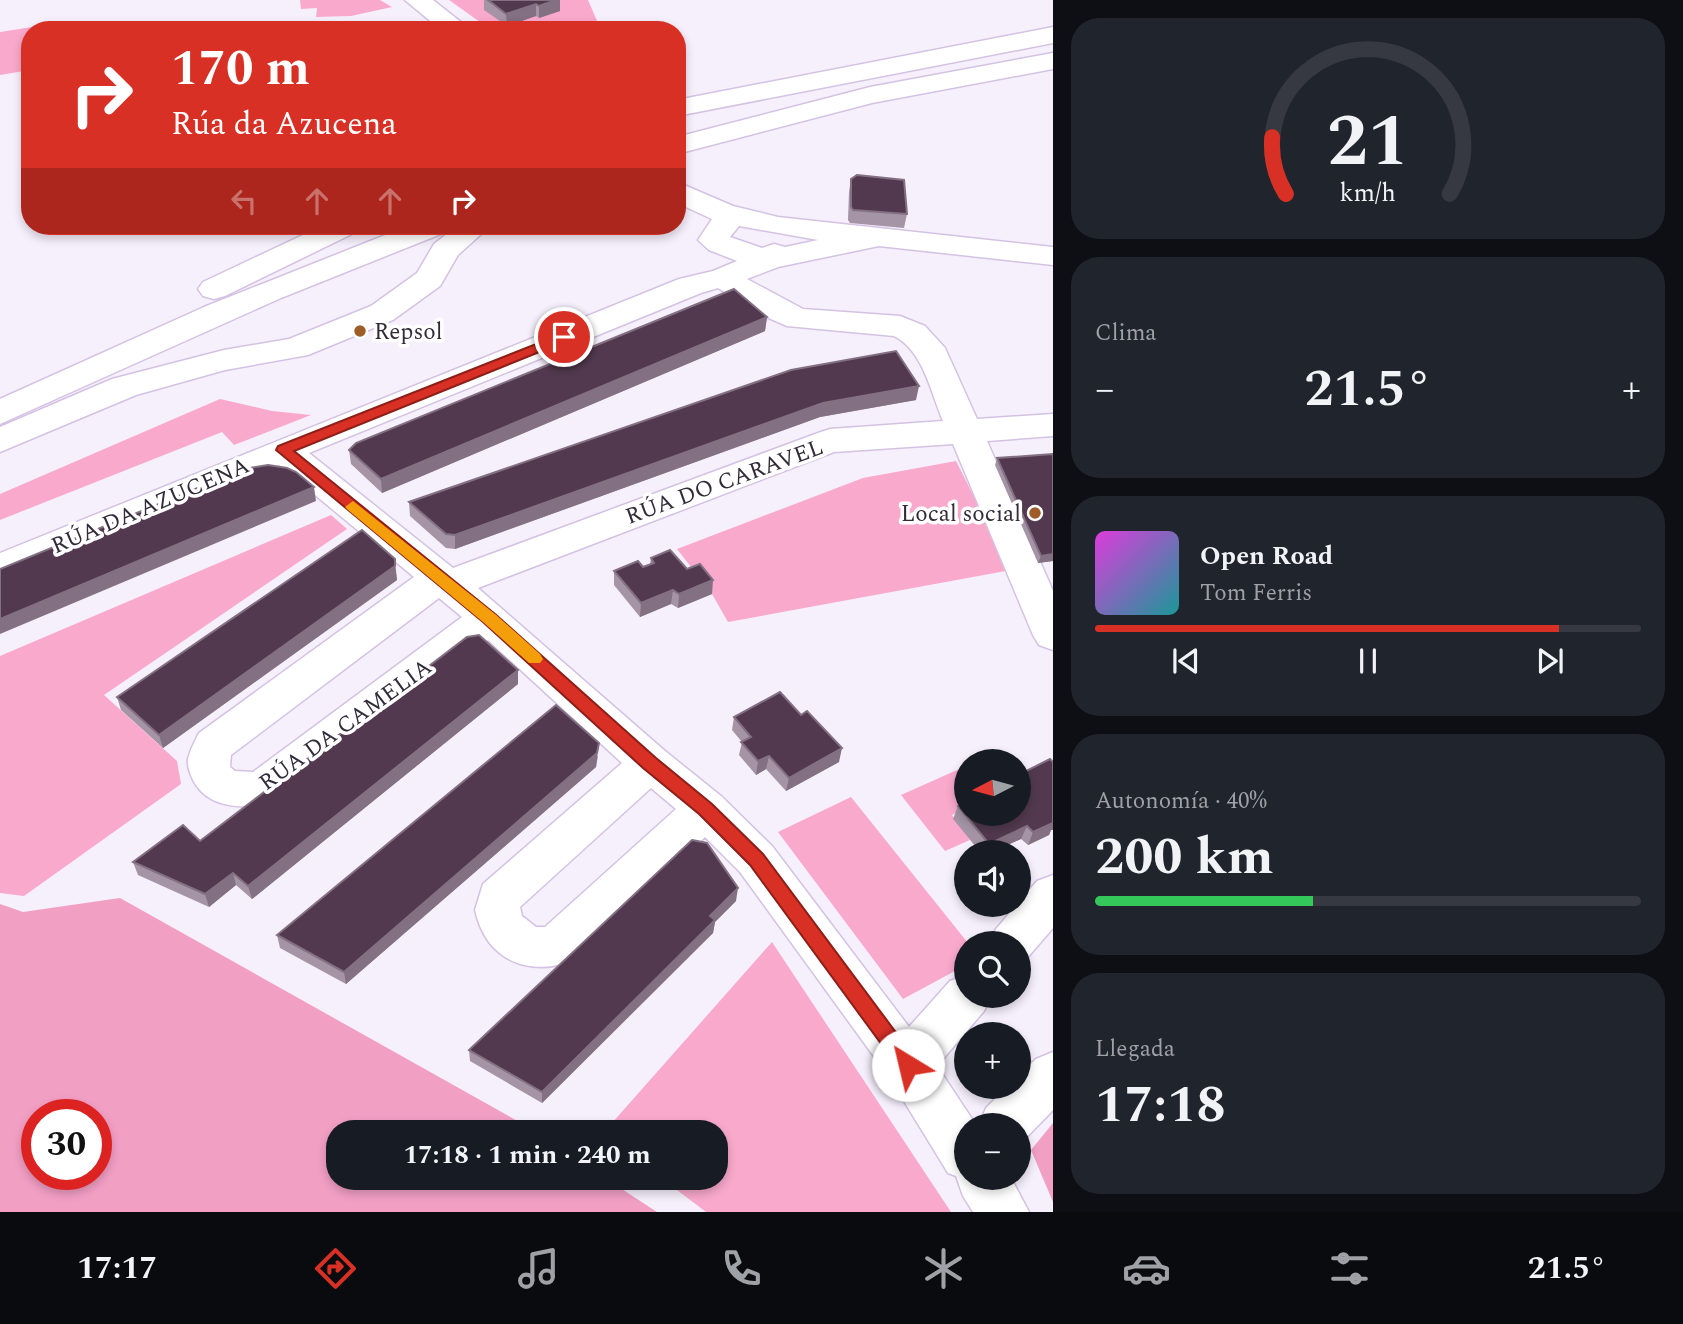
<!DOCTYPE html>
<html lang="es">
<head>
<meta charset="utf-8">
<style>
	body { margin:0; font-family:Spectral,serif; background:#20242c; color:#f1f3f6; height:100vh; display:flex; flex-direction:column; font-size:26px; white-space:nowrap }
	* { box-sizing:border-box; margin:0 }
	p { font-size:23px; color:#9ea1a6 }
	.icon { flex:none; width:38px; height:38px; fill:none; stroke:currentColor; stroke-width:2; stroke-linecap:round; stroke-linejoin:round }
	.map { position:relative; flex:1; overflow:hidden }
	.details { display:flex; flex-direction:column; gap:18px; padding:18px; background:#0d0f14; width:630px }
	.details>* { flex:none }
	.top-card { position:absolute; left:21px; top:21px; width:665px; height:214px; border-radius:28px; box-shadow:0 4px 10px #0003; background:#d93025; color:#fff; overflow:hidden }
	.needle { width:46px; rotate:264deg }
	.fabs { position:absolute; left:954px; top:749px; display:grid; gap:14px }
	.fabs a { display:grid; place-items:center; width:77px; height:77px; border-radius:50%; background:#171b24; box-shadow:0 4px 10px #0003; font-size:35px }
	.speed { position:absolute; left:21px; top:1099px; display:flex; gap:14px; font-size:35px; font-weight:700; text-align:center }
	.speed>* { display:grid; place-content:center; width:91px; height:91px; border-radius:50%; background:#171b24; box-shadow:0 4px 10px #0003; line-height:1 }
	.speed .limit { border:10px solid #d22; background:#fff; color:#111 }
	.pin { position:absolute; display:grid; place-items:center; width:60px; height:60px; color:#fff; margin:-30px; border:4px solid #fff; border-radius:50%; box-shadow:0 2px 7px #0007 }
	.me { position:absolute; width:77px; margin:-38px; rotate:324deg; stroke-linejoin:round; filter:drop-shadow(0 0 5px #0008) }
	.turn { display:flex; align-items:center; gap:24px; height:147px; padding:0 35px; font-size:32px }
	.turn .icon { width:91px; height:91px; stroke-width:2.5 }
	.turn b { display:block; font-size:49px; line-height:60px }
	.lanes { display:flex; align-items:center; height:66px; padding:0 35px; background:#0003; justify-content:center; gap:35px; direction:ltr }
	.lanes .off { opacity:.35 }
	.big { font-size:52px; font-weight:700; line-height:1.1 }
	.details .card { flex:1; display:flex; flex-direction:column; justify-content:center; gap:10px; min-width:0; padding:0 24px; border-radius:28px; background:#20242c }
	.details .dial { align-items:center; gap:0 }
	.dial svg { height:182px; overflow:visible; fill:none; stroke:#363941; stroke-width:7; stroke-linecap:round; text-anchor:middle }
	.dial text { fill:#f1f3f6; stroke:none }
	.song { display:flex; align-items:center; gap:21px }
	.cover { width:84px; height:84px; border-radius:10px; background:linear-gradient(135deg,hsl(300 70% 55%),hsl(180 70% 35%)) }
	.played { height:7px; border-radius:4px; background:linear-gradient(90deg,#d93025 85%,#363941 85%) }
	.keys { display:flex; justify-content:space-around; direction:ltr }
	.heat { display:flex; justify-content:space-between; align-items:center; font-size:38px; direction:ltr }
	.charge { height:10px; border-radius:5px; background:linear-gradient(90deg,#34c759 40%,#363941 0) }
	.trip { position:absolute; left:326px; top:1120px; width:402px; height:70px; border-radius:28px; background:#171b24; box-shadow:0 4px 10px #0003; font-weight:700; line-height:70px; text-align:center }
	.menu { display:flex; height:112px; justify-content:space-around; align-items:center; background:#090b0e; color:#9ea1a6 }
	.menu .icon { width:49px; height:49px }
	.menu .on { color:#d93025 }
	.menu b { font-size:32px; color:#f1f3f6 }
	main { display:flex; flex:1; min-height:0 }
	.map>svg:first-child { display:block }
</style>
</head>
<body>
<main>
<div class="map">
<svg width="1053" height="1212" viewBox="0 0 1053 1212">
	<rect width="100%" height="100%" fill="#f6effc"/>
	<path fill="#f9a9cc" d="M300,0H380L392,7L351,16L316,17L317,8L301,9Z
		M449,0H588L601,30H500L487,27Z
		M58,23L59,30H30V70L0,75V32Z
		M220,399L272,411L311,415L234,445L222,432L0,520V494Z
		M956,461L1011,570L728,622L712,594L677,549L863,478Z
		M331,515L347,529L104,695L177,761L181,784L24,896L0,893V656Z
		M966,766V808L952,815L970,840L945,851L901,795Z
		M851,797L968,943L966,965L903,999L778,832Z
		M772,942L951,1212H706L673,1187L655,1178H716V1132H604Z"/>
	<path fill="#f29fc4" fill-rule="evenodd" d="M120,898L537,1132H338V1178H605L657,1212H0V904L23,912ZM37,1115H96V1174H37Z
		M1053,1123V1202L1031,1150Z"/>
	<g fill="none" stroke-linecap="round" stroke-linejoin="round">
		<g stroke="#d4c2e3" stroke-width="3">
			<path id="minor" d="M405,0H433L471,30H441Z
				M1053,27V43L677,116V100Z
				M677,182L733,206L778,217L1053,247V265L879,246L778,267L747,279L803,309L900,316L925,326L945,348L977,419L1053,414V436L987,441L1053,591V650L1039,645L1033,635L953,444L834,452L478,588L665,751L721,796L772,846L909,1027L950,981L966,975V996H991L984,1011L937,1066L976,1125H966V1178H1011L1029,1212H973L963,1196L956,1176L948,1173L891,1080L740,872L705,837L573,961C527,977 486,960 475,910L483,884L622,763L488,640L278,800C250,810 209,811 193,780C190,773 187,767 188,759C190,750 195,741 199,733L414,577L279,465L0,582V553L679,279L713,271L737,261L709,250L698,240L712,219L677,203ZM739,226L818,240L785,247L774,244L762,248L730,237ZM718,288L764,316L787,326L894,336C923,350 931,393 943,421L830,429L818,433L453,568L309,453L701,293ZM439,598L462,617L253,772L235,771L230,767L231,755ZM651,788L676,809L545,927H536L522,916L520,907Z
				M457,226H490L458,255L440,286L393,320L308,355L225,370L136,395L0,452V427L112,379L224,350L289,339L371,306L417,273L434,244Z
				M1053,875V928L1028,957L1018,961V943H989L996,929L1037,881Z
				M1053,1052V1110L1022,1142L1018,1143V1125H979L986,1108L1007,1087H1018V1076L1036,1059Z"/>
		</g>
		<g stroke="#d4c2e3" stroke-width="3">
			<path id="highway" d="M1053,53V69L872,103L677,154V137L870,87Z
				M322,226H360L356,232L225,296L214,299L203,296L198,289L203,282Z
				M408,226H450L446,232L281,298L0,424V399L204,307Z"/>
		</g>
		<use href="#minor" fill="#fff" fill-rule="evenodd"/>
		<use href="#highway" fill="#fff" fill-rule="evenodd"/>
	</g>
	<path fill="#a494a6" d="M484,0H560V11L539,18L536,16L507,26L484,10Z
		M851,179L907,214L904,228L850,223L848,220L849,192Z
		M767,317L765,331L382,493L351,464L349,450Z
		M791,370L916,400L820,417L455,549L446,548L410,516L409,502Z
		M997,458L1053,561L1038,563L995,465Z
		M651,558L687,569L712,594L678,608L671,604L640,617L614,585V571L643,567L650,564Z
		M395,559L397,580L163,748L121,710L117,697Z
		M518,670V684L252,899L236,885L209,907L138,875L133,862L200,841Z
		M734,717L839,762L786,791L766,769L756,775L739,755L742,742L732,730Z
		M598,756L596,767L346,984L280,948L277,935Z
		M958,806L1051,830L1049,835L1028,845L1021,839L992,852H980L953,819Z
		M736,901L715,922L713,933L542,1103L470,1061L469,1050Z"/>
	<path fill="#837083" d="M556,0H560V11L539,18V6Z
		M536,4V16L507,26L506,14Z
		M767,317L765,331L382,493L381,479Z
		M919,386L916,400L820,417L455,549V535L823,403Z
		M314,487L316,501L0,634V619Z
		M1053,554V561L1038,563L1041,556Z
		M395,566L397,580L163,748L159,735Z
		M713,580L712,594L678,608L679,594Z
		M673,590L671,604L640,617L641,603Z
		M518,670V684L252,899L248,886Z
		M599,743L596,767L346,984L344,972Z
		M842,748L839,762L786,791L789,778Z
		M769,756L766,769L756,775L758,761Z
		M1053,819V830H1051L1049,835L1028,845L1033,832Z
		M1027,826L1021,839L992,852H985L989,844Z
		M233,873L236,885L209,907L205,894Z
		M738,888L736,901L715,922L713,933L542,1103V1092L710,916Z"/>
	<path fill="#52394f" stroke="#837083" stroke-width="2" d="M488,0H556L539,6L536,4L506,14Z
		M593,26L596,30H577Z
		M857,175L904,180L907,214L853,210L851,207V179Z
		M734,289L767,317L381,479L349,450L356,443Z
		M896,351L919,386L823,403L455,535L446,534L409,502L791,370Z
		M1053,454V554L1041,556L997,458Z
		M268,465L287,468L296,472L314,487L0,619V569L244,469Z
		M362,530L395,559V566L159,735L117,697Z
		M670,550L687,569L700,564L713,580L679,594L673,590L641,603L614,571L638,561L643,567L654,563L651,558Z
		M479,635L518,670L248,886L233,873L205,894L133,862L183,825L200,841L467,637Z
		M780,692L801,715L807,711L842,748L789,778L769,756L758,761L741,742L751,737L734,717Z
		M556,705L599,743L597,753L344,972L277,935Z
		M1050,759L1053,762V823L1033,832L1027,826L989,844L958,806L966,802V814H1018V775Z
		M692,840L707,843L738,888L710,916L715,920L542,1092L469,1050Z"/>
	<path fill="#d93025" stroke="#8d1f18" stroke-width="2" d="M564,333L569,334V340L294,451L495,614L656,758L712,804L763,854L915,1058L918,1065L915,1071L908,1074L901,1071L750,865L699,814L643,768L483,622L276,450L278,446Z"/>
	<path fill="#f59e0b" d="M353,501L495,614L540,654L543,659L540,663H529L483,622L348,510L345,507Z"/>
	<g fill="#9d5c28" stroke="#fff" stroke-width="2.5">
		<circle cx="360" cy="331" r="7"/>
		<circle cx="1035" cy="513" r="7"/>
	</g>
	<g text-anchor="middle" stroke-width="7" stroke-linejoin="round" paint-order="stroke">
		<g font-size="23" fill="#322b38" stroke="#fff" text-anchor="start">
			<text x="374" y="339">Repsol</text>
			<text x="1021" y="521" text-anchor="end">Local social</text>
		</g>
		<g font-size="23" fill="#322b38" stroke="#fff">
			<text transform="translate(724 481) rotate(-20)" y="8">RÚA DO CARAVEL</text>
			<text transform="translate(150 505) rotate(-23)" y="8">RÚA DA AZUCENA</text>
			<text transform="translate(345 724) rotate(-36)" y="8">RÚA DA CAMELIA</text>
		</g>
	</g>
</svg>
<div class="fabs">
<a><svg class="needle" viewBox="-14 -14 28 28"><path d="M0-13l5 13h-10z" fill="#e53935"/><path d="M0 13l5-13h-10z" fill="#9ea1a6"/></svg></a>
<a><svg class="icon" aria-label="sound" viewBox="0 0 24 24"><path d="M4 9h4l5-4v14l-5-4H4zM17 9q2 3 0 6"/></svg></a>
<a><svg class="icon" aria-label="search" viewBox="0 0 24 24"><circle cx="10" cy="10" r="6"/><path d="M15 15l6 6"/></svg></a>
<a>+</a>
<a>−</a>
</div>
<div class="speed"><div class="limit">30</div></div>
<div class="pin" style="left:564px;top:337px;background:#d93025"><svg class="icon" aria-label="arrive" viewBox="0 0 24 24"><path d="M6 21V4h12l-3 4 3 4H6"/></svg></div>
<svg class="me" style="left:908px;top:1065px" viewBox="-20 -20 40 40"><circle r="19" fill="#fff"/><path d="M0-13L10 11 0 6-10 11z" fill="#d93025"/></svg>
<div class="trip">17:18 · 1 min · 240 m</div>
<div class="top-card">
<div class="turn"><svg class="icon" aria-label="right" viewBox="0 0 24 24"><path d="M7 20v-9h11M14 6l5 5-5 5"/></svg><div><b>170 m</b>Rúa da Azucena</div></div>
<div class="lanes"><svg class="icon off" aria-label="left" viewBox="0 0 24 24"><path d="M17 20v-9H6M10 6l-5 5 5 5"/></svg><svg class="icon off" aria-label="ahead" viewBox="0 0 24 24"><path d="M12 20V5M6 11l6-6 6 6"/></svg><svg class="icon off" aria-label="ahead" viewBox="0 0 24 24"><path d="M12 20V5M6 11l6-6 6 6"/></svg><svg class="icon" aria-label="right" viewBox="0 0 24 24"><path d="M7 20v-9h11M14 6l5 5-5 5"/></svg></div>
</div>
</div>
<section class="details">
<div class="card dial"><svg viewBox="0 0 100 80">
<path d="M14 69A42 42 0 1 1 86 69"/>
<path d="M14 69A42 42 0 0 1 8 44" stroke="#d93025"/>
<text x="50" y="56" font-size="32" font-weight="700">21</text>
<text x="50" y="72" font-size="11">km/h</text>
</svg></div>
<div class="card"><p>Clima</p>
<div class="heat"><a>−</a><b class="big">21.5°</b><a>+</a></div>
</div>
<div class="card">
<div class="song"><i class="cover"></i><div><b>Open Road</b><p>Tom Ferris</p></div></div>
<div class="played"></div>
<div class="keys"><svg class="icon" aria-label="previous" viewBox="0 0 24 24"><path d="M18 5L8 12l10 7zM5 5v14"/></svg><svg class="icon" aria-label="pause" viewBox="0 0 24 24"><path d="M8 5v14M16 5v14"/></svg><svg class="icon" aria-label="next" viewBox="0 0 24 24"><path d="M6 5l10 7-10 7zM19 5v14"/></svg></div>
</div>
<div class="card"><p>Autonomía · 40%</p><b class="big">200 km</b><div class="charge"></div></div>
<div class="card"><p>Llegada</p><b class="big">17:18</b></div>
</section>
</main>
<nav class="menu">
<b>17:17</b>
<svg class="icon on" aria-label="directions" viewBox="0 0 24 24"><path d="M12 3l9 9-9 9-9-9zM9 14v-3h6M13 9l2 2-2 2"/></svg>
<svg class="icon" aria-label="music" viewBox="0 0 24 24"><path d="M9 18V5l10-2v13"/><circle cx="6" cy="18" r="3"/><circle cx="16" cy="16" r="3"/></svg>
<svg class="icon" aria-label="phone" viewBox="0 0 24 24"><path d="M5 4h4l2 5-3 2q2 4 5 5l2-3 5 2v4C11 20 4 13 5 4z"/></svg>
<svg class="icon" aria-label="climate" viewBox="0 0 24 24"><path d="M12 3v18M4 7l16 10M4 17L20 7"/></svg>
<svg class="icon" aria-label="car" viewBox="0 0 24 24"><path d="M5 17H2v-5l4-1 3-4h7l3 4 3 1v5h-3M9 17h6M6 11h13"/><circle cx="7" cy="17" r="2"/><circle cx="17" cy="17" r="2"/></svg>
<svg class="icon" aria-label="filters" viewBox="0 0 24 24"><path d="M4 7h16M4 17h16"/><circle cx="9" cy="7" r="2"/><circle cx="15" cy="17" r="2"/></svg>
<b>21.5°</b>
</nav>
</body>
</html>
